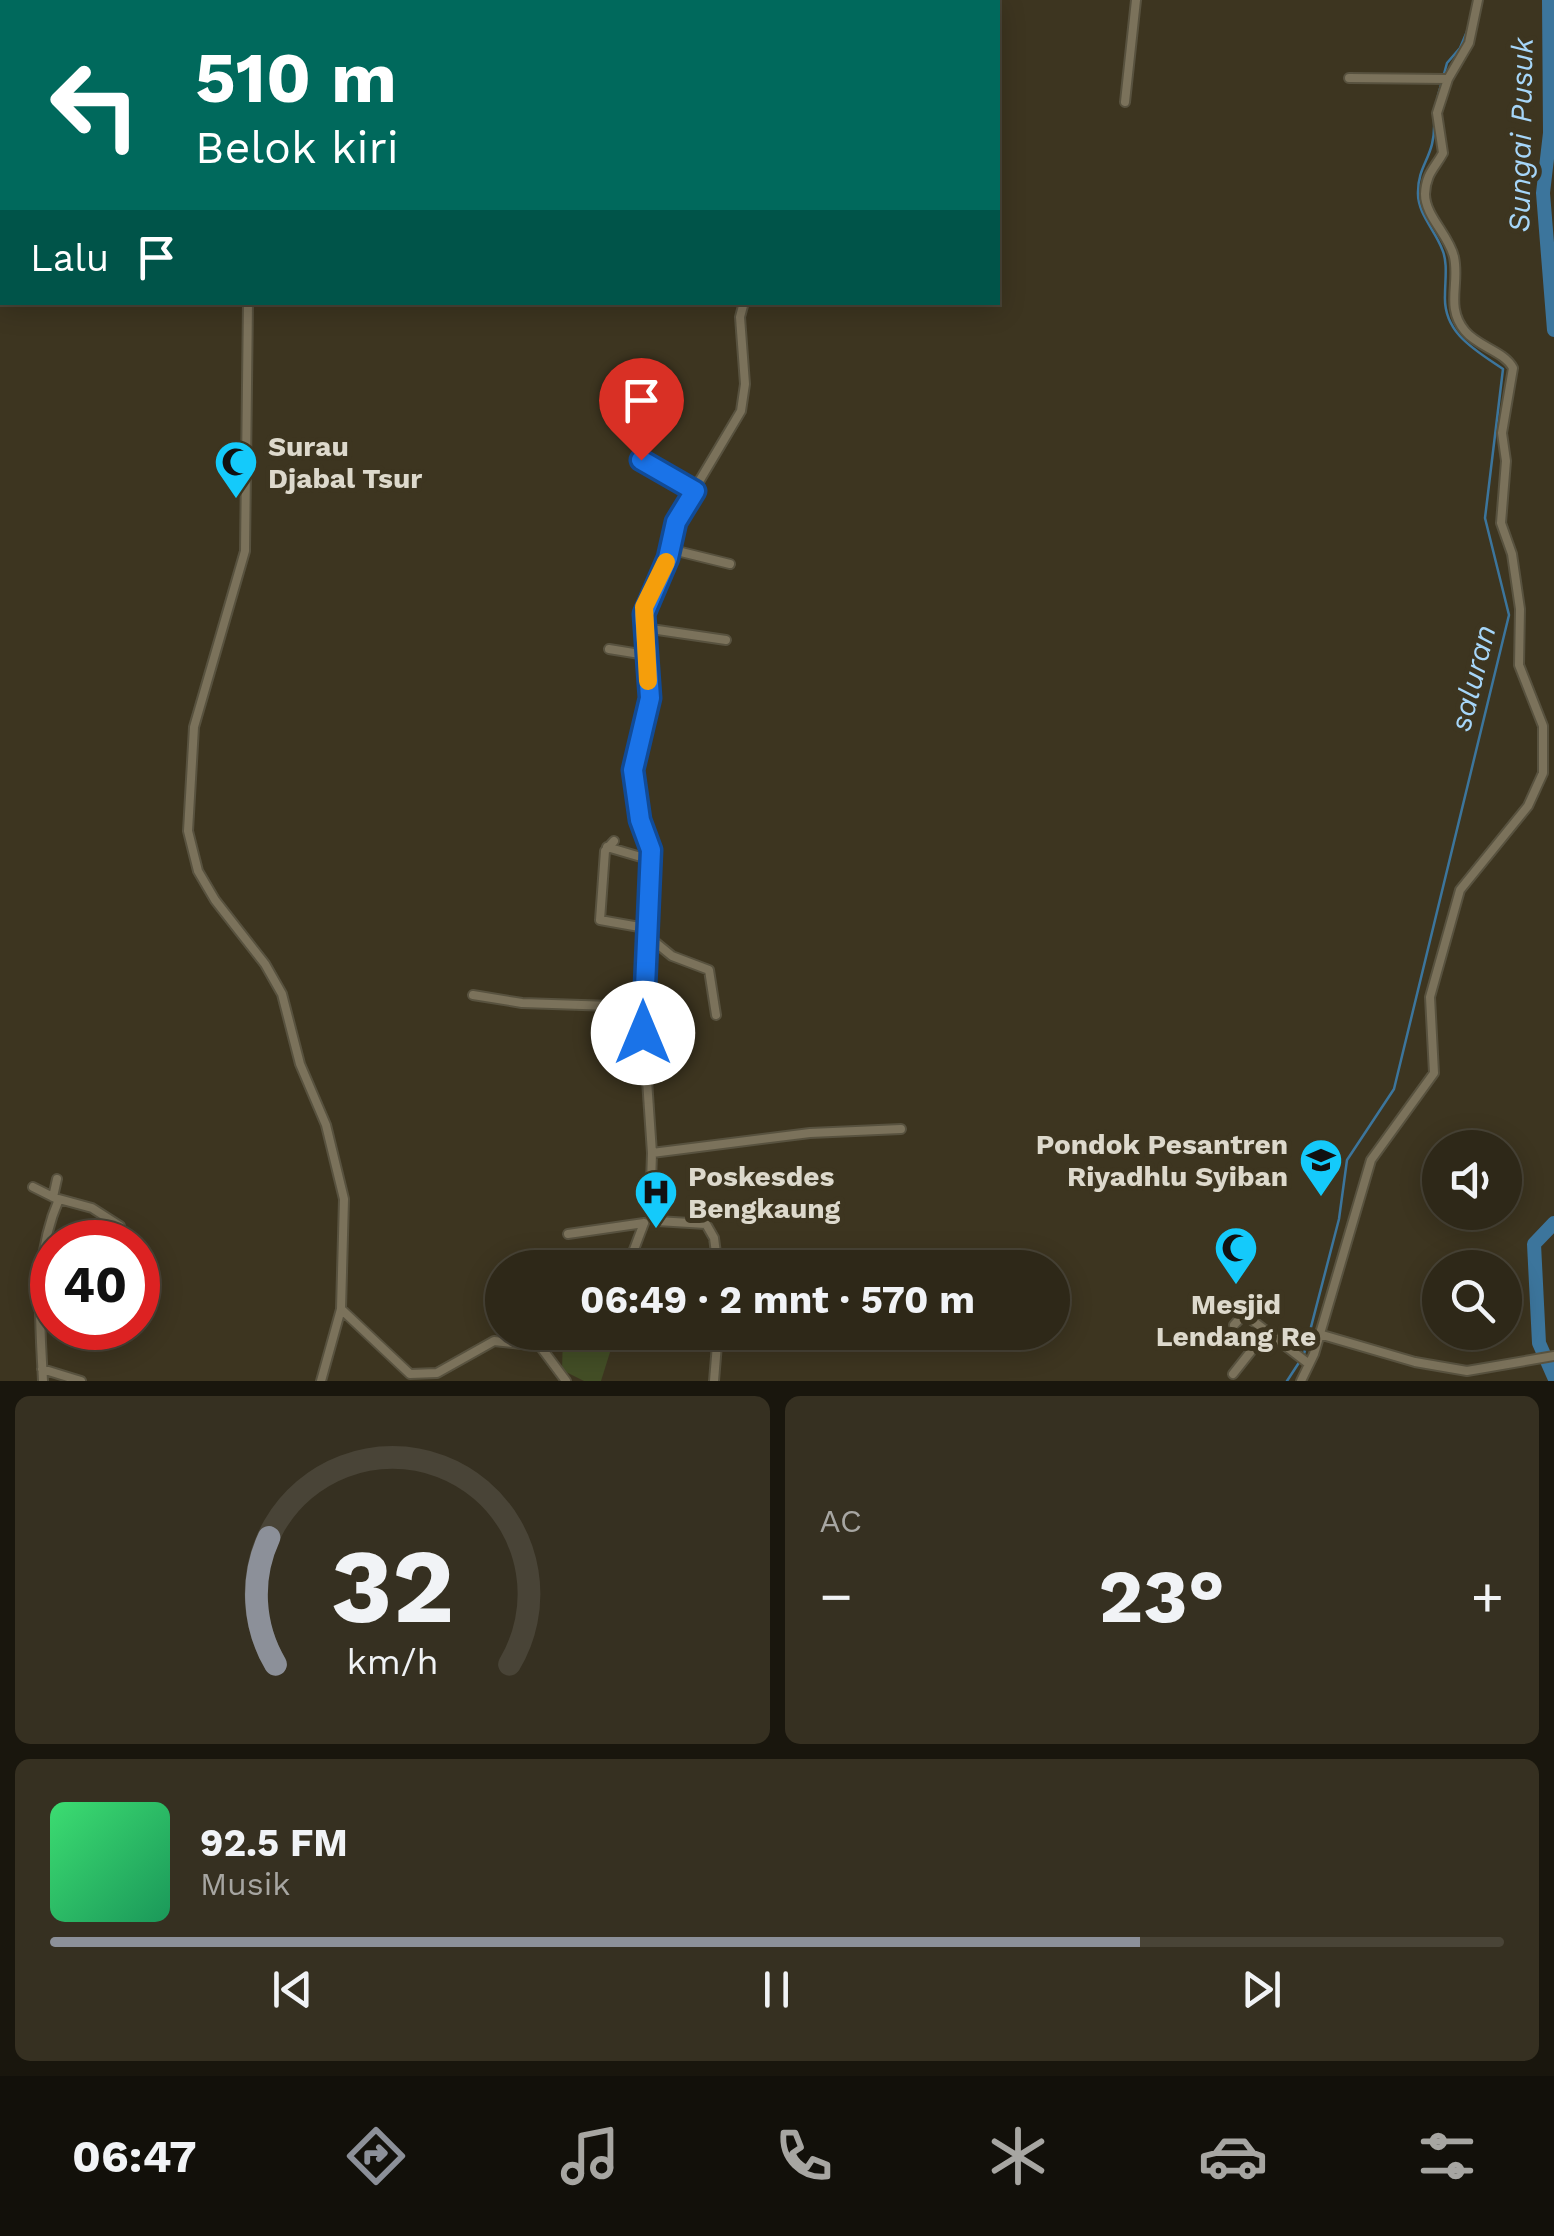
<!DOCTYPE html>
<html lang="id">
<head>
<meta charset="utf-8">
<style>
	body { margin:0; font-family:"Work Sans",sans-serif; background:#363021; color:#f1f3f6; height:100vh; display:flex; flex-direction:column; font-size:38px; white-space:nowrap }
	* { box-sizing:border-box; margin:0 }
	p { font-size:32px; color:#a7a6a2 }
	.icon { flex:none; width:55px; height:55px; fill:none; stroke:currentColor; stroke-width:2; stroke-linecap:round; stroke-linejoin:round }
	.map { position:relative; height:1381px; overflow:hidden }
	.details { display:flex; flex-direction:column; gap:15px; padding:15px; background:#19160d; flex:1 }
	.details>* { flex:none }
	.guide { position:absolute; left:0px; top:0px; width:1000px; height:305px; box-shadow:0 5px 25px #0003,0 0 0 2px #494437; background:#00695c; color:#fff; overflow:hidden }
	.controls { position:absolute; left:1422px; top:1130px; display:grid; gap:20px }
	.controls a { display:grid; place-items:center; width:100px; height:100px; border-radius:50%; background:#2e2818; box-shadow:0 5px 25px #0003,0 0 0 2px #494437; font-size:50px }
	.speed { position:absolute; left:30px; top:1220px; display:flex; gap:20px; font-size:50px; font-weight:700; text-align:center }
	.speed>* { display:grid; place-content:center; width:130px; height:130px; border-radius:50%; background:#2e2818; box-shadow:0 5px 25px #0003,0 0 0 2px #494437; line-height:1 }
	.speed .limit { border:15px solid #d22; background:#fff; color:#111 }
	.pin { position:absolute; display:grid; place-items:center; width:85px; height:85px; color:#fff; margin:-102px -42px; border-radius:50% 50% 50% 0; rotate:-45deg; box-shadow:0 0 10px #0007 }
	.pin .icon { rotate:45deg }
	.me { position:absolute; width:110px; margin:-55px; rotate:0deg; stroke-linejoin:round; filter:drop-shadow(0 0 8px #0008) }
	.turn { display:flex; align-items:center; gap:35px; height:210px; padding:0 30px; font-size:45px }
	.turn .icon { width:130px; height:130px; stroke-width:2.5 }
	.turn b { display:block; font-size:70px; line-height:85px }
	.then { display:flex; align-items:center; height:95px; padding:0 30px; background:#0003; gap:20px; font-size:38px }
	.big { font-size:75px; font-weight:700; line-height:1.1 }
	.details .widget { flex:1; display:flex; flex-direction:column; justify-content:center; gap:15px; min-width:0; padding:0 35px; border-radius:15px; background:#363021 }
	.details .dial { align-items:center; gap:0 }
	.dial svg { height:260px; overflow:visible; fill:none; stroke:#494437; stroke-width:7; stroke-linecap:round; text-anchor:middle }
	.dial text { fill:#f1f3f6; stroke:none }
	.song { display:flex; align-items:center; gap:30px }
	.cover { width:120px; height:120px; border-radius:15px; background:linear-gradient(135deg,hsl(140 70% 55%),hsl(150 70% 35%)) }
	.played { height:10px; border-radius:5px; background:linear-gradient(90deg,#8c9099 75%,#494437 75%) }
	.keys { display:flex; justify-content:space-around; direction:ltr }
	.heat { display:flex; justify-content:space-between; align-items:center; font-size:55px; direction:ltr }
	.details .tiles { flex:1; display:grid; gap:15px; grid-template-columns:1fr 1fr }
	.widget:last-child { grid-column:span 2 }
	.trip { position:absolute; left:485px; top:1250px; width:585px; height:100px; border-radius:50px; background:#2e2818; box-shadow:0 5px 25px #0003,0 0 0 2px #494437; font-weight:700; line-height:100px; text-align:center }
	.tab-bar { display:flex; height:160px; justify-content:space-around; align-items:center; background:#12100a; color:#a7a6a2 }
	.tab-bar .icon { width:70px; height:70px }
	.tab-bar .active { color:#8c9099 }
	.tab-bar b { font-size:45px; color:#f1f3f6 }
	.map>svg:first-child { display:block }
</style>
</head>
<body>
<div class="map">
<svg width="1554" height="1381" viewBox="0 0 1554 1381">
	<rect width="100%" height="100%" fill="#3d3520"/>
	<path fill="#434e26" d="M563,1333H608L611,1349L601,1381H584L562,1370Z"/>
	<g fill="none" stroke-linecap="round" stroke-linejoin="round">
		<path stroke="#3c759c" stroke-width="2.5" d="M1436,103L1447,63L1460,48L1468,29
			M1304,1354L1339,1219L1347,1160L1394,1089L1509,615L1485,518L1503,369C1475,350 1443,333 1445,295C1445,280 1448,262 1442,249C1435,230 1417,213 1418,192C1418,163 1436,157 1434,120
			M1287,1381L1300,1361"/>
		<path stroke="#3c759c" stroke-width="14" d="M1549,0L1550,133L1543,193L1554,330
			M1554,1223L1534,1244L1539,1343L1554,1377"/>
		<g stroke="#58523f" stroke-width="12">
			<path id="minor" d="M934,0V2
				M26,2V0
				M224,2L227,0
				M1349,78L1448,79
				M1125,102L1136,0
				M0,242L2,240
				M248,302L245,551L194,727L188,831L198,871L215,900L265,964L282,994L300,1064L326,1125L344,1199L341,1309L410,1374L437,1373L494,1341L540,1346L566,1381
				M641,460L695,491
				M669,549L730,564
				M644,628L726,640
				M609,649L646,655
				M614,841L605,851L600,920L645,928
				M607,847L651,860
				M644,933L672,956L709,970L716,1015
				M473,995L522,1003L642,1007
				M652,1153L810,1133L901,1129
				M33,1187L59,1200
				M53,1197L57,1179
				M568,1234L644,1223
				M627,1268L644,1223
				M718,1268L714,1238L706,1224L657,1221L650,1213L652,1153L642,1007L651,850L640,820L633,770L649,698L644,614L668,558L675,522L741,411L745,384L740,317L744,302
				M1234,1325L1244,1314L1309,1364
				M848,1332L873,1337
				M1319,1334L1415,1362L1467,1371L1554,1356
				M42,1369L81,1381
				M1233,1374L1267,1331
				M43,1381C40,1318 33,1259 59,1199L92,1208L120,1226
				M321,1381L341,1309
				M714,1381L718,1332
				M1301,1381L1314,1354L1371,1160L1434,1073L1430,997L1460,890L1528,806L1543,773V726L1519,665L1520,609L1512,554L1501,523L1506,461L1502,433L1513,368C1504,351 1478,347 1465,331C1445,307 1460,284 1454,257C1449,235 1425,216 1425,194C1426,173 1435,168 1443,153L1437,113L1448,79L1469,43L1478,0"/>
		</g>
		<use href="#minor" stroke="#7b725b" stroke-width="8"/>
	</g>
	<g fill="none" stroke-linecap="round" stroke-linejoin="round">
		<g stroke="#114b97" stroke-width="25">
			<path id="route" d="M641,460L695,491L676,522L668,558L644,614L650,698L633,770L640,820L651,850L643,1033"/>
		</g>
		<use href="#route" stroke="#1a73e8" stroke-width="18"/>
		<path stroke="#f59e0b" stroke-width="18" d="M648,681L644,607L666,562"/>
	</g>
	<defs>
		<g id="mosque-pin" transform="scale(2.25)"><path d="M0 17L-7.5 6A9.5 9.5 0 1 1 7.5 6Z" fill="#14cafb" stroke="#3d3520"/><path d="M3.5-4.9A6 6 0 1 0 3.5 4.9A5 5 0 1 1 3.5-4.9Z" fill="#111"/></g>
		<g id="school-pin" transform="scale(2.25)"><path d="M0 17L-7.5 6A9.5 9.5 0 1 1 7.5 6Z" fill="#14cafb" stroke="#3d3520"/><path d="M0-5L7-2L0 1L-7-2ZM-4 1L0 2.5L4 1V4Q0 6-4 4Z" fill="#111"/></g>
		<g id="hospital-pin" transform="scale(2.25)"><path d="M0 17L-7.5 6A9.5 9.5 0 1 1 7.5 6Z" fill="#14cafb" stroke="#3d3520"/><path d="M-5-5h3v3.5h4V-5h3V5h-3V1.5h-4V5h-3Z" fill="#111"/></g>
	</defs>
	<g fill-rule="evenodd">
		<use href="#mosque-pin" x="236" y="462"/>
		<use href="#school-pin" x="1321" y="1160"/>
		<use href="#hospital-pin" x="656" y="1192"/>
		<use href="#mosque-pin" x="1236" y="1248"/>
	</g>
	<g text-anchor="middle" stroke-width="10" stroke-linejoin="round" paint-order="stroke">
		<g font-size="28" font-weight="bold" fill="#ddd9cc" stroke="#3d3520" text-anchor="start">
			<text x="268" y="456">Surau<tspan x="268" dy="32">Djabal Tsur</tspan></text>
			<text x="1288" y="1154" text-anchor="end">Pondok Pesantren<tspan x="1288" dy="32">Riyadhlu Syiban</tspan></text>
			<text x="688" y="1186">Poskesdes<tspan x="688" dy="32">Bengkaung</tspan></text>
			<text x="1236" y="1314" text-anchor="middle">Mesjid<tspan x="1236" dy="32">Lendang Re</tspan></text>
		</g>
		<g font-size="30" font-style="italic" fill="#a6d6f9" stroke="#3d3520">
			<text transform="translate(1521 135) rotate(-89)" y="10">Sungai Pusuk</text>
			<text transform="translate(1473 678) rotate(-76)" y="10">saluran</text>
		</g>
	</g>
</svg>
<div class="controls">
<a><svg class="icon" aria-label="sound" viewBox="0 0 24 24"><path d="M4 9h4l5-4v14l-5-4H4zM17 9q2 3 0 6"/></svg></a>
<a><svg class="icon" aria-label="search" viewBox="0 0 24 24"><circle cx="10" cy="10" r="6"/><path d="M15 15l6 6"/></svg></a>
</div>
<div class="speed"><div class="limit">40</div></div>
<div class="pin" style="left:641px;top:460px;background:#d93025"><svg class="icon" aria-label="arrive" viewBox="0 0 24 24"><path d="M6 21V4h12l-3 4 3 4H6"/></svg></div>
<svg class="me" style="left:643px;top:1033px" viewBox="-20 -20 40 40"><circle r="19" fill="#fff"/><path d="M0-13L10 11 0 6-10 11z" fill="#1a73e8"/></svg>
<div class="trip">06:49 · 2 mnt · 570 m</div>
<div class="guide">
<div class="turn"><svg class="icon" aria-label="left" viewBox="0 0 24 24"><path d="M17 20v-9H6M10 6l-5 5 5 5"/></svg><div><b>510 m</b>Belok kiri</div></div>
<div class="then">Lalu<svg class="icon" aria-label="arrive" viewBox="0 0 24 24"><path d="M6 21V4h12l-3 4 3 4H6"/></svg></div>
</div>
</div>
<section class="details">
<div class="tiles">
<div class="widget dial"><svg viewBox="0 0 100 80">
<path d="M14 69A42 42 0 1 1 86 69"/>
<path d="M14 69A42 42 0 0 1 12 30" stroke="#8c9099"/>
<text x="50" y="56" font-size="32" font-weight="700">32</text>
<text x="50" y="72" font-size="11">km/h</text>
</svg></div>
<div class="widget"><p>AC</p>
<div class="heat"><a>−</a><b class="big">23°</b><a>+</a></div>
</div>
<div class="widget">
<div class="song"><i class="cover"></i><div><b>92.5 FM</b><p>Musik</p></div></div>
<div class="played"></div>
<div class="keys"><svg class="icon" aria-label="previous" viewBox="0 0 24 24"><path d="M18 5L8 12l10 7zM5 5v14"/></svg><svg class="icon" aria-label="pause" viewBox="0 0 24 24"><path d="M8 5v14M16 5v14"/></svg><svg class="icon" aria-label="next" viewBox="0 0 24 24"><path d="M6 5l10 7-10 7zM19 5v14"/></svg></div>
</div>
</div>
</section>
<nav class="tab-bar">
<b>06:47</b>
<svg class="icon active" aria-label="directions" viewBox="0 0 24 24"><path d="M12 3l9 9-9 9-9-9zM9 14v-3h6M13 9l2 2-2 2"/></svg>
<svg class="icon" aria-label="music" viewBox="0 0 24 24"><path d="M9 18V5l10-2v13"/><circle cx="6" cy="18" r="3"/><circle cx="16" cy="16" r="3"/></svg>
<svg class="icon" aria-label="phone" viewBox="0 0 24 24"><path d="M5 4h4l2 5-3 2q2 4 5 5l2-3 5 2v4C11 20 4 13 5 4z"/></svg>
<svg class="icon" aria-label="climate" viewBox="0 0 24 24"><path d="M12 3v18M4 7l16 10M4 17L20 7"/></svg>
<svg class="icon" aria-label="car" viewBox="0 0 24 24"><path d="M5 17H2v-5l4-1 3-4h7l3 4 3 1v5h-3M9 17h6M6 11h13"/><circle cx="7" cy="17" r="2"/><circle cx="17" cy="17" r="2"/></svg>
<svg class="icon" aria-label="filters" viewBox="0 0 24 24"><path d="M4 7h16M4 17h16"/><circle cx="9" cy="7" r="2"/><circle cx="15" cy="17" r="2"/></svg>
</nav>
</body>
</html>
